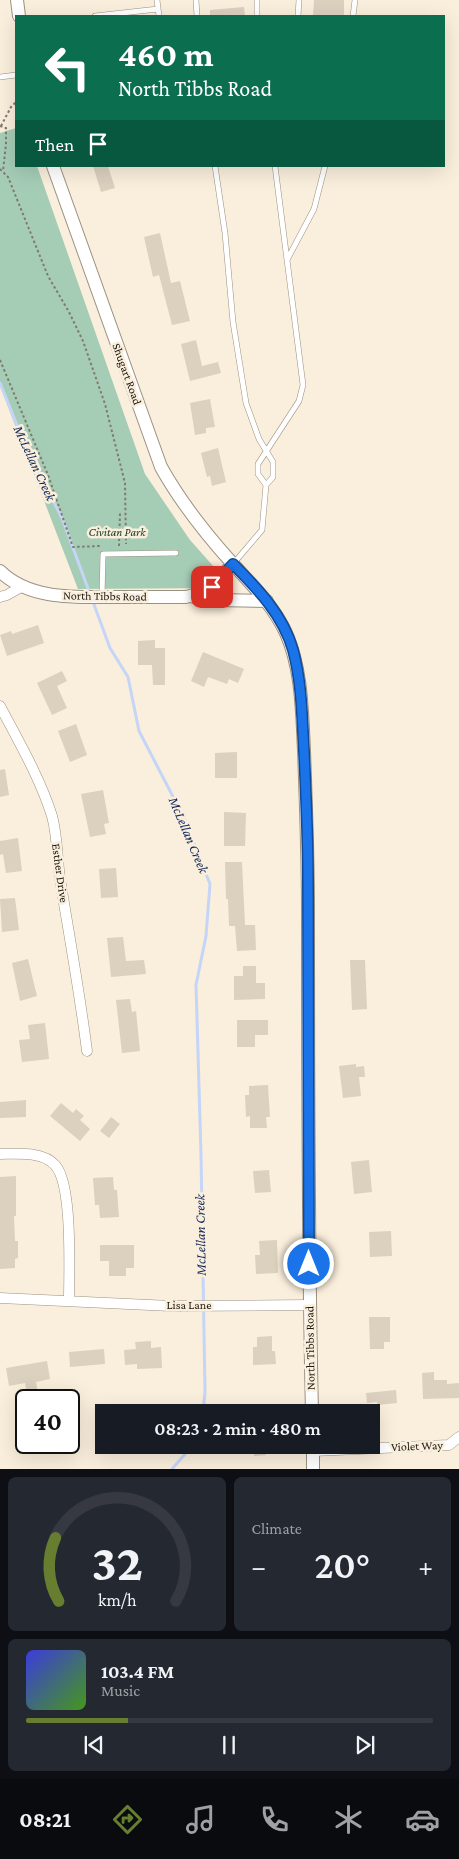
<!DOCTYPE html>
<html lang="en">
<head>
<meta charset="utf-8">
<style>
	body { margin:0; font-family:"Crimson Pro",serif; background:#242831; color:#f1f3f6; height:100vh; display:flex; flex-direction:column; font-size:19px; white-space:nowrap }
	* { box-sizing:border-box; margin:0 }
	p { font-size:16px; color:#9ea1a6 }
	.icon { flex:none; width:28px; height:28px; fill:none; stroke:currentColor; stroke-width:2; stroke-linecap:round; stroke-linejoin:round }
	.map { position:relative; height:1469px; overflow:hidden }
	.details { display:flex; flex-direction:column; gap:8px; padding:8px; background:#0d0f14; flex:1 }
	.details>* { flex:none }
	.top-card { position:absolute; left:15px; top:15px; width:430px; height:152px; border-radius:0px; box-shadow:0 5px 20px #0002; background:#0b6e4f; color:#fff; overflow:hidden }
	.speed { position:absolute; left:15px; top:1389px; display:flex; gap:10px; font-size:25px; font-weight:700; text-align:center }
	.speed>* { display:grid; place-content:center; width:65px; height:65px; border-radius:50%; background:#171b24; box-shadow:0 5px 20px #0002; line-height:1 }
	.speed .limit { border:2px solid #111; border-radius:8px; background:#fff; color:#111 }
	.pin { position:absolute; display:grid; place-items:center; width:42px; height:42px; color:#fff; margin:-21px; border-radius:10px; box-shadow:0 2px 8px #0006 }
	.me { position:absolute; width:55px; margin:-28px; rotate:0deg; stroke-linejoin:round; filter:drop-shadow(0 0 4px #0008) }
	.turn { display:flex; align-items:center; gap:18px; height:105px; padding:0 20px; font-size:22px }
	.turn .icon { width:65px; height:65px; stroke-width:2.5 }
	.turn b { display:block; font-size:35px; line-height:42px }
	.then { display:flex; align-items:center; height:48px; padding:0 20px; background:#0003; gap:10px; font-size:19px }
	.big { font-size:38px; font-weight:600; line-height:1.1 }
	.details .widget { flex:1; display:flex; flex-direction:column; justify-content:center; gap:8px; min-width:0; padding:0 18px; border-radius:8px; background:#242831 }
	.details .dial { align-items:center; gap:0 }
	.dial svg { height:130px; overflow:visible; fill:none; stroke:#363941; stroke-width:7; stroke-linecap:round; text-anchor:middle }
	.dial text { fill:#f1f3f6; stroke:none }
	.song { display:flex; align-items:center; gap:15px }
	.cover { width:60px; height:60px; border-radius:8px; background:linear-gradient(135deg,hsl(240 70% 55%),hsl(100 70% 35%)) }
	.played { height:5px; border-radius:2px; background:linear-gradient(90deg,#677d2f 25%,#363941 25%) }
	.keys { display:flex; justify-content:space-around; direction:ltr }
	.heat { display:flex; justify-content:space-between; align-items:center; font-size:28px; direction:ltr }
	.details .tiles { flex:1; display:grid; gap:8px; grid-template-columns:1fr 1fr }
	.widget:last-child { grid-column:span 2 }
	.trip { position:absolute; left:95px; top:1404px; width:285px; height:50px; border-radius:0px; background:#171b24; box-shadow:0 5px 20px #0002; font-weight:600; line-height:50px; text-align:center }
	.dock { display:flex; height:80px; justify-content:space-around; align-items:center; background:#090b0e; color:#9ea1a6 }
	.dock .icon { width:35px; height:35px }
	.dock .active { color:#677d2f }
	.dock b { font-size:22px; color:#f1f3f6 }
	.map>svg:first-child { display:block }
</style>
</head>
<body>
<div class="map">
<svg width="459" height="1469" viewBox="0 0 459 1469">
	<rect width="100%" height="100%" fill="#faeedc"/>
	<path fill="#a5cdb6" d="M16,128V166H37L145,474L190,540L222,576L221,588L78,589L0,386V133Z"/>
	<g fill="none" stroke-linecap="round" stroke-linejoin="round">
		<path stroke="#c4d5f7" stroke-width="3" d="M0,383L27,450L62,518L90,594
			M92,599L110,648L128,677L139,731L184,818L210,884L206,936L196,985L201,1154L205,1392L203,1412
			M172,1469L193,1445"/>
	</g>
	<path fill="#dcd0bf" d="M314,0H344V16H313Z
		M244,7L245,16H210V10Z
		M93,166H108L115,188L101,192Z
		M160,233L171,283L180,281L190,321L172,325L159,275L153,277L144,237Z
		M196,340L202,366L218,362L221,373L190,381L181,344Z
		M210,399L215,427L206,428V433L195,435L190,403Z
		M218,448L226,482L212,486L210,476L207,477L201,453Z
		M38,625L44,643L7,656L0,635L11,631L12,634Z
		M155,640V648H165V685H153L152,665H138V641Z
		M203,652L244,669L238,683L229,679L227,684L208,677L204,687L191,681Z
		M62,671L67,681L57,686L67,708L52,715L37,683Z
		M76,724L87,755L70,762L58,731Z
		M237,752V778H215V753Z
		M5,769L9,795L0,797V770Z
		M103,790L109,823L104,824L106,834L90,837L81,794Z
		M224,812L246,813L245,846H224Z
		M18,838L22,871L6,873L3,854L0,855V841Z
		M225,862H242L245,925H255L256,950L237,951L235,926H229L228,899H226Z
		M116,868L118,897L101,898L99,869Z
		M15,898L19,930L2,932L0,899Z
		M123,937L126,961L144,960L146,974L111,977L107,938Z
		M28,959L37,996L20,1001L12,963Z
		M350,960H365L367,1009L352,1010Z
		M243,966H256V983H265V999L234,1000V976H243Z
		M130,999L132,1012L136,1011L140,1051L122,1053L116,1000Z
		M237,1020H268V1035H255V1047H237Z
		M45,1023L49,1059L22,1062L19,1040L30,1039L28,1025Z
		M356,1064V1067L364,1066L365,1077H359L361,1096L343,1098L339,1066Z
		M268,1085L270,1117H266L267,1128H250V1116L246,1117L245,1095H249V1086Z
		M26,1100V1117L0,1118V1102Z
		M61,1103L73,1113L76,1109L84,1116L80,1120L90,1129L80,1141L50,1116Z
		M111,1117L120,1124L109,1138L100,1131Z
		M369,1160L372,1192L354,1194L351,1162Z
		M269,1170L271,1192L255,1193L253,1171Z
		M16,1176V1216H14L15,1241H18V1258L15,1259V1268L0,1269V1177Z
		M113,1177L114,1190H117L119,1217L100,1218L99,1205H95L93,1178Z
		M391,1231L392,1256L370,1257L369,1232Z
		M277,1240L278,1273L256,1274L255,1255H260L259,1241Z
		M100,1245H134V1268H126V1276H109V1261H100Z
		M369,1317H390V1342H384V1349H370Z
		M272,1336V1351H275L276,1364L253,1365V1347H257V1337Z
		M151,1341V1348L161,1347L162,1368L137,1369V1364L125,1365L124,1350L136,1349L135,1342Z
		M104,1349L105,1364L70,1367L69,1352Z
		M47,1361L50,1379L36,1382L39,1399L28,1400L25,1383L9,1386L6,1368Z
		M434,1372V1380H447V1384L459,1383V1398L423,1399L422,1373Z
		M396,1390L397,1403L377,1405V1402L367,1403L366,1393Z
		M254,1445H266V1455L254,1456Z"/>
	<g fill="none" stroke-linecap="round" stroke-linejoin="round">
		<g stroke="#9c9181" stroke-width="6">
			<path id="service" d="M157,0L159,16
				M196,0L197,16
				M257,0V16
				M95,16L158,9
				M298,16L299,0
				M353,16L355,0
				M0,77L16,75
				M215,166L225,233L233,322L246,403L259,439L273,462V477L266,485L262,530L233,564
				M287,260L314,209L325,166
				M266,485L258,474V464L299,401L303,385L275,166
				M102,596L103,554L176,553"/>
		</g>
		<g stroke="#9c9181" stroke-width="11">
			<path id="minor" d="M0,597L7,595L23,586
				M0,706C19,742 40,778 52,816C58,838 57,863 61,885C70,940 80,995 87,1051
				M0,1154C17,1154 42,1151 55,1165C73,1184 69,1272 69,1300
				M0,1298L171,1306L309,1305
				M313,1451L449,1445L459,1437"/>
		</g>
		<g stroke="#9c9181" stroke-width="14">
			<path id="tertiary" d="M17,0L19,16
				M53,166L161,467C181,503 205,533 232,563C253,586 273,605 286,633C302,669 302,712 304,751C306,804 308,857 308,910C308,1077 308,1245 312,1412
				M0,571C29,600 76,597 113,597C138,597 162,597 186,597C210,592 217,581 233,564
				M194,597L216,600L267,601
				M313,1445V1469"/>
		</g>
		<path stroke="#817a6e" stroke-width="2" stroke-dasharray="2.5 2.5" stroke-linecap="butt" d="M0,126L6,128V144L3,171
			M1,126L11,107L16,102
			M0,169L8,177L48,276L69,312L83,341L105,404L125,483L126,544
			M0,360L48,475L73,547L100,546
			M119,546L120,513"/>
		<use href="#service" stroke="#fff" stroke-width="5"/>
		<use href="#minor" stroke="#fff" stroke-width="10"/>
		<use href="#tertiary" stroke="#fff" stroke-width="12"/>
	</g>
	<g fill="none" stroke-linecap="round" stroke-linejoin="round">
		<g stroke="#114b97" stroke-width="12">
			<path id="route" d="M212,587L233,564C258,589 283,615 293,650C302,683 302,718 304,751C306,794 308,836 308,879C309,1007 308,1136 309,1264"/>
		</g>
		<use href="#route" stroke="#1a73e8" stroke-width="9"/>
	</g>
	<g text-anchor="middle" stroke-width="5" stroke-linejoin="round" paint-order="stroke">
		<g font-size="12" fill="#1d1912" stroke="#faeedc">
			<text transform="translate(127 374) rotate(70)" y="4">Shugart Road</text>
			<text transform="translate(105 596) rotate(1)" y="4">North Tibbs Road</text>
			<text transform="translate(60 873) rotate(82)" y="4">Esther Drive</text>
			<text x="189" y="1309">Lisa Lane</text>
			<text transform="translate(310 1348) rotate(-91)" y="4">North Tibbs Road</text>
			<text transform="translate(417 1446) rotate(-2)" y="4">Violet Way</text>
		</g>
		<g font-size="12" font-style="italic" fill="#103724" stroke="#faeedc">
			<text x="117" y="536">Civitan Park</text>
		</g>
		<g font-size="14" font-style="italic" fill="#14295b" stroke="#faeedc">
			<text transform="translate(35 463) rotate(65)" y="5">McLellan Creek</text>
			<text transform="translate(189 835) rotate(67)" y="5">McLellan Creek</text>
			<text transform="translate(200 1235) rotate(-91)" y="5">McLellan Creek</text>
		</g>
	</g>
</svg>
<div class="speed"><div class="limit">40</div></div>
<div class="pin" style="left:212px;top:587px;background:#d93025"><svg class="icon" aria-label="arrive" viewBox="0 0 24 24"><path d="M6 21V4h12l-3 4 3 4H6"/></svg></div>
<svg class="me" style="left:309px;top:1264px" viewBox="-20 -20 40 40"><circle r="17" fill="#1a73e8" stroke="#fff" stroke-width="3"/><path d="M0-11L8 9 0 5-8 9z" fill="#fff"/></svg>
<div class="trip">08:23 · 2 min · 480 m</div>
<div class="top-card">
<div class="turn"><svg class="icon" aria-label="left" viewBox="0 0 24 24"><path d="M17 20v-9H6M10 6l-5 5 5 5"/></svg><div><b>460 m</b>North Tibbs Road</div></div>
<div class="then">Then<svg class="icon" aria-label="arrive" viewBox="0 0 24 24"><path d="M6 21V4h12l-3 4 3 4H6"/></svg></div>
</div>
</div>
<section class="details">
<div class="tiles">
<div class="widget dial"><svg viewBox="0 0 100 80">
<path d="M14 69A42 42 0 1 1 86 69"/>
<path d="M14 69A42 42 0 0 1 12 30" stroke="#677d2f"/>
<text x="50" y="56" font-size="32" font-weight="700">32</text>
<text x="50" y="72" font-size="11">km/h</text>
</svg></div>
<div class="widget"><p>Climate</p>
<div class="heat"><a>−</a><b class="big">20°</b><a>+</a></div>
</div>
<div class="widget">
<div class="song"><i class="cover"></i><div><b>103.4 FM</b><p>Music</p></div></div>
<div class="played"></div>
<div class="keys"><svg class="icon" aria-label="previous" viewBox="0 0 24 24"><path d="M18 5L8 12l10 7zM5 5v14"/></svg><svg class="icon" aria-label="pause" viewBox="0 0 24 24"><path d="M8 5v14M16 5v14"/></svg><svg class="icon" aria-label="next" viewBox="0 0 24 24"><path d="M6 5l10 7-10 7zM19 5v14"/></svg></div>
</div>
</div>
</section>
<nav class="dock">
<b>08:21</b>
<svg class="icon active" aria-label="directions" viewBox="0 0 24 24"><path d="M12 3l9 9-9 9-9-9zM9 14v-3h6M13 9l2 2-2 2"/></svg>
<svg class="icon" aria-label="music" viewBox="0 0 24 24"><path d="M9 18V5l10-2v13"/><circle cx="6" cy="18" r="3"/><circle cx="16" cy="16" r="3"/></svg>
<svg class="icon" aria-label="phone" viewBox="0 0 24 24"><path d="M5 4h4l2 5-3 2q2 4 5 5l2-3 5 2v4C11 20 4 13 5 4z"/></svg>
<svg class="icon" aria-label="climate" viewBox="0 0 24 24"><path d="M12 3v18M4 7l16 10M4 17L20 7"/></svg>
<svg class="icon" aria-label="car" viewBox="0 0 24 24"><path d="M5 17H2v-5l4-1 3-4h7l3 4 3 1v5h-3M9 17h6M6 11h13"/><circle cx="7" cy="17" r="2"/><circle cx="17" cy="17" r="2"/></svg>
</nav>
</body>
</html>
